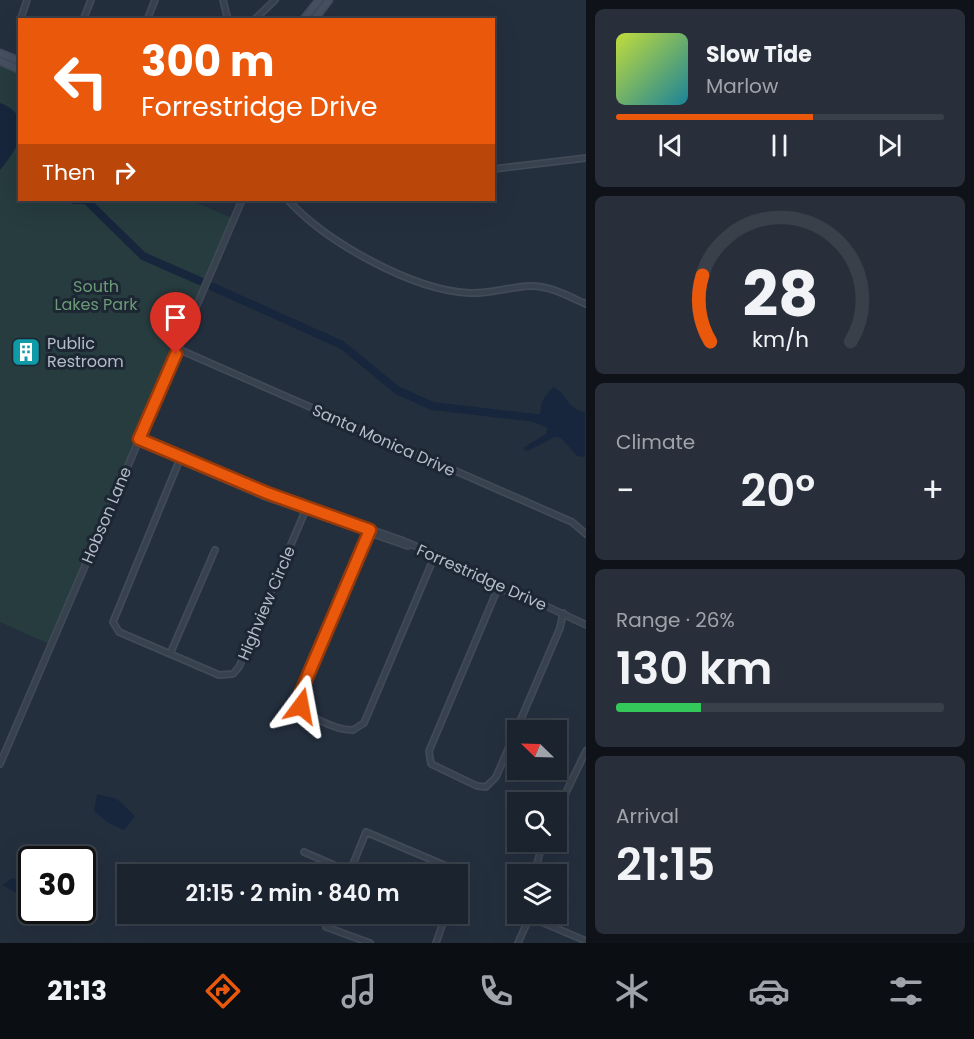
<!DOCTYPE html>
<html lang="en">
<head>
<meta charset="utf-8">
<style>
	body { margin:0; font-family:Poppins,sans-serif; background:#282f3a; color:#f1f3f6; height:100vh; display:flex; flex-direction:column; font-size:22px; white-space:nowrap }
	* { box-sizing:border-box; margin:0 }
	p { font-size:20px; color:#a0a4aa }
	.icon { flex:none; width:33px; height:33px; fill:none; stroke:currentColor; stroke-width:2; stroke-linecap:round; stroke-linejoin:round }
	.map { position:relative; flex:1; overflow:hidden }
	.side { display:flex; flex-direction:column; gap:9px; padding:9px; background:#0f1319; width:388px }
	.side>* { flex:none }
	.top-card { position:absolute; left:18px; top:18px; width:477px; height:183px; border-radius:0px; box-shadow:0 6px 24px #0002,0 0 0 2px #39404a; background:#ea580c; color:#fff; overflow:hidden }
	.needle { width:39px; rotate:293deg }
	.buttons { position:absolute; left:507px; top:720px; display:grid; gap:12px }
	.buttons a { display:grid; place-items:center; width:60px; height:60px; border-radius:0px; background:#1b232e; box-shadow:0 6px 24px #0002,0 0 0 2px #39404a; font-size:30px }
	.speed { position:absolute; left:18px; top:846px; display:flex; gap:12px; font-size:30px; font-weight:700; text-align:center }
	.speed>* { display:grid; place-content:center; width:78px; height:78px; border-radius:50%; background:#1b232e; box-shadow:0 6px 24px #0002,0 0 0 2px #39404a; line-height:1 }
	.speed .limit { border:3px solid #111; border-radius:9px; background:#fff; color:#111 }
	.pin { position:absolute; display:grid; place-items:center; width:51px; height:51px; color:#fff; margin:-62px -26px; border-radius:50% 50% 50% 0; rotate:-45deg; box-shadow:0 0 6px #0007 }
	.pin .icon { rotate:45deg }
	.me { position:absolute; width:66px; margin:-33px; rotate:13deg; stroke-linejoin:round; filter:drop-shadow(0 0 4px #0008) }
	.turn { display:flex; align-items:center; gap:21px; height:126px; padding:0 24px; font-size:27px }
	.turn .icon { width:78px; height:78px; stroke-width:2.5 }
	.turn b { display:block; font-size:42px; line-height:51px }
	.then { display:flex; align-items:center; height:57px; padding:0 24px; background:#0003; gap:12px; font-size:22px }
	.big { font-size:45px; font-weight:600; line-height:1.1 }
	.side .tile { flex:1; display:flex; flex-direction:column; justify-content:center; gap:9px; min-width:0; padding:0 21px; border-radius:9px; background:#282f3a }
	.side .dial { align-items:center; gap:0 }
	.dial svg { height:156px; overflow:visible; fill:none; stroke:#39404a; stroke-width:7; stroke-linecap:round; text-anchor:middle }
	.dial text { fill:#f1f3f6; stroke:none }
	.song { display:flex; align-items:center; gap:18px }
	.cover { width:72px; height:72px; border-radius:9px; background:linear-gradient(135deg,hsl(70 70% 55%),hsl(190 70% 35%)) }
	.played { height:6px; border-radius:3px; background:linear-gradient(90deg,#ea580c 60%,#39404a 60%) }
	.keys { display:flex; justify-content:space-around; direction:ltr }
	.heat { display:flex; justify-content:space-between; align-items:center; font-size:33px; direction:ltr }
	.charge { height:9px; border-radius:4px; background:linear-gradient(90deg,#34c759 26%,#39404a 0) }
	.trip { position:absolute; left:117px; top:864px; width:351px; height:60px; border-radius:0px; background:#1b232e; box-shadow:0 6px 24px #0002,0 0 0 2px #39404a; font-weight:600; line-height:60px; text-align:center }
	.tab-bar { display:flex; height:96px; justify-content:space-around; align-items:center; background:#0b0e12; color:#a0a4aa }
	.tab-bar .icon { width:42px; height:42px }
	.tab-bar .current { color:#ea580c }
	.tab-bar b { font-size:27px; color:#f1f3f6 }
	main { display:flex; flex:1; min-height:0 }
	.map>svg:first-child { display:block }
</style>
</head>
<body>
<main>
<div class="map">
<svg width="586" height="943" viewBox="0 0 586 943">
	<rect width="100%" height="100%" fill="#242f3e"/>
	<path fill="#263c3f" d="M0,61L19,70L20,200H190L232,218L49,644L0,622Z"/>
	<path fill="#17263c" d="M0,103C36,116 18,150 0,170Z
		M553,387C567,393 567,410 585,412V457L577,456L561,438L555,437L527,451L523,448L546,434L548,428L531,421L540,414L542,401Z
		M97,794L117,799L135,816L124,830L107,822L94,811Z
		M13,878L26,886L31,900L2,885Z"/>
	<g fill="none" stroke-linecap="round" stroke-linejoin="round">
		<path stroke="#17263c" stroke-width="8" d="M0,131L20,146
			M74,200H86L143,256L200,281
			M213,287L342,345L397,390L432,406L545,419"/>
		<g stroke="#414a57" stroke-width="8">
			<path id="minor" d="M223,0L228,20
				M83,20L91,0
				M147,20L155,0
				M254,20L275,0
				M20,21L27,0
				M494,169L586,158
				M288,200C326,242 412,290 469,293C490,294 509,287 529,286C549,285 568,296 586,304
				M178,349L572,522L586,534
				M180,459L113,622L119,632L219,675L233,674L239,667L306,509
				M370,530L300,698C300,716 337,730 353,730L364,723L435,555
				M498,588L429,751L431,764L477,786L486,787L496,777L560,628L563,613
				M170,654L215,550
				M556,813L586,751
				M304,852L350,872
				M349,874L366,832L463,873L458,886
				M534,874L543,842
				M332,914L326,927L370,943
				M530,917L586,941
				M436,943L446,914
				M518,943L531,914"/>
		</g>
		<g stroke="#414a57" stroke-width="8">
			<path id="tertiary" d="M139,439L267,493L401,540L444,558L498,588L546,606L586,625
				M138,442L266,497L408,546
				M0,764L242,200"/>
		</g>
		<g stroke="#414a57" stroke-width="9">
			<path id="secondary" d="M303,20L319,0
				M314,20L329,0
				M0,53L20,61
				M0,61L20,70"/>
		</g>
		<use href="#minor" stroke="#38414e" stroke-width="4.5"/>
		<use href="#tertiary" stroke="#38414e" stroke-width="5"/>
		<use href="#secondary" stroke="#465061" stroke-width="6"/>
	</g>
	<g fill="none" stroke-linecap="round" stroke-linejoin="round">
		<g stroke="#983908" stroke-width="15">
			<path id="route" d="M176,354L139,439L267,493L370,530L300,694L301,706"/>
		</g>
		<use href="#route" stroke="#ea580c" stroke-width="10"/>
	</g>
	<defs>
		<g id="building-square" transform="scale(1.5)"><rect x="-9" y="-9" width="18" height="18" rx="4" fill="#0f9aa8" stroke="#1d2633"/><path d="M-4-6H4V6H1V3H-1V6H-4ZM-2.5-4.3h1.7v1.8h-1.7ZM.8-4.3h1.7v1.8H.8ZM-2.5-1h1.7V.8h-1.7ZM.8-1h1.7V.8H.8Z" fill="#fff"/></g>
	</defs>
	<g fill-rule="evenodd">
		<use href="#building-square" x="26" y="352"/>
	</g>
	<g text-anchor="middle" stroke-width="6" stroke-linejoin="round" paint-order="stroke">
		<g font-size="16" fill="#6b9a76" stroke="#1d2633">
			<text x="96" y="292">South<tspan x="96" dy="18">Lakes Park</tspan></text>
		</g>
		<g font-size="16" fill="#b4bcc9" stroke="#1d2633" text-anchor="start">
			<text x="47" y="349">Public<tspan x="47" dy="18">Restroom</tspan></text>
		</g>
		<g font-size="16" fill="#b4bcc9" stroke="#1d2633">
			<text transform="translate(384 440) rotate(24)" y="6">Santa Monica Drive</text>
			<text transform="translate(106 515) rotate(-67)" y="6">Hobson Lane</text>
			<text transform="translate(482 577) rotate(24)" y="6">Forrestridge Drive</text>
			<text transform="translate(266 603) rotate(-67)" y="6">Highview Circle</text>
		</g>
	</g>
</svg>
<div class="buttons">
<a><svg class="needle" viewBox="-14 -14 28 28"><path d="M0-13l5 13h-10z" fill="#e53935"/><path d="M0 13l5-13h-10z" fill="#a0a4aa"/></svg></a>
<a><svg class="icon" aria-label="search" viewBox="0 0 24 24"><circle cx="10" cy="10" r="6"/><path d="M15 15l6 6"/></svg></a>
<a><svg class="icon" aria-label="layers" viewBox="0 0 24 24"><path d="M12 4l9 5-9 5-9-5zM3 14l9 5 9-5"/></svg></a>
</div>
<div class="speed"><div class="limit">30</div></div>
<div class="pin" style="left:176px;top:354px;background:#d93025"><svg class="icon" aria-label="arrive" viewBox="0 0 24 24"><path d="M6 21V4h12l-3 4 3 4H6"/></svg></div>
<svg class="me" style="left:301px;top:706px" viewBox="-20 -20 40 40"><path d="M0-17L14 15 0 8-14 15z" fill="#ea580c" stroke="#fff" stroke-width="4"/></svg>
<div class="trip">21:15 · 2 min · 840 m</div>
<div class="top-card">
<div class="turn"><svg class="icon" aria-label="left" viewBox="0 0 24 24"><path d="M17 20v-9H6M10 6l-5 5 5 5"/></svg><div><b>300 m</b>Forrestridge Drive</div></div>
<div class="then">Then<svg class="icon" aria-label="right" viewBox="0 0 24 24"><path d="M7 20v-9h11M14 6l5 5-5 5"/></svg></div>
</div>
</div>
<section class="side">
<div class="tile">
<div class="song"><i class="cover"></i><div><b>Slow Tide</b><p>Marlow</p></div></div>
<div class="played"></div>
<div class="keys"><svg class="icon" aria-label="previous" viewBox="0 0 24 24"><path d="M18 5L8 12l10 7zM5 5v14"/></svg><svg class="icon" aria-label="pause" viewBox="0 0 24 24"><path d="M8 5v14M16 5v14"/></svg><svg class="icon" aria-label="next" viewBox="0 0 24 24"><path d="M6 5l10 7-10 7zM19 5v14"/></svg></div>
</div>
<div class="tile dial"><svg viewBox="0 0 100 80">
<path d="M14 69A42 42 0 1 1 86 69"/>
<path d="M14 69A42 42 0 0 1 10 35" stroke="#ea580c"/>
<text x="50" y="56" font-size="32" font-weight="700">28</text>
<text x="50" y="72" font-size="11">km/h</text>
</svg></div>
<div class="tile"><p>Climate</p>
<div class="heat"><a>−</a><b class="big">20°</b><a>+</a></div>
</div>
<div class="tile"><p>Range · 26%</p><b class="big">130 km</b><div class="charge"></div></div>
<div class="tile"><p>Arrival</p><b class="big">21:15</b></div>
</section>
</main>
<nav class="tab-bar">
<b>21:13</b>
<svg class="icon current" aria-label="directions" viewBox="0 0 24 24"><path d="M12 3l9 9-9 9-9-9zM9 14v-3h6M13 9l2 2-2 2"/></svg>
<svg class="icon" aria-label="music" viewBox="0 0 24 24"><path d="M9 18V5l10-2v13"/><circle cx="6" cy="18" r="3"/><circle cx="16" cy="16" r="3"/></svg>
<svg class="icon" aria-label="phone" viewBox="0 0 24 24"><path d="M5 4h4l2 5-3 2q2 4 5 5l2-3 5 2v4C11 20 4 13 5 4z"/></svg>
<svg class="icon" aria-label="climate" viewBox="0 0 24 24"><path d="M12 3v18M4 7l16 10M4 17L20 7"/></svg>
<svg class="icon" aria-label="car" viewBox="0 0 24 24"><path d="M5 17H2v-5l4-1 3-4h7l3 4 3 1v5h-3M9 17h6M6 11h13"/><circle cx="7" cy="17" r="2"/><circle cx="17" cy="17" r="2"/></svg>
<svg class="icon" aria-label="filters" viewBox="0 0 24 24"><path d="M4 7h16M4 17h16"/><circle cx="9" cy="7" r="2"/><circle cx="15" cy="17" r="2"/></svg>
</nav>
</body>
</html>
